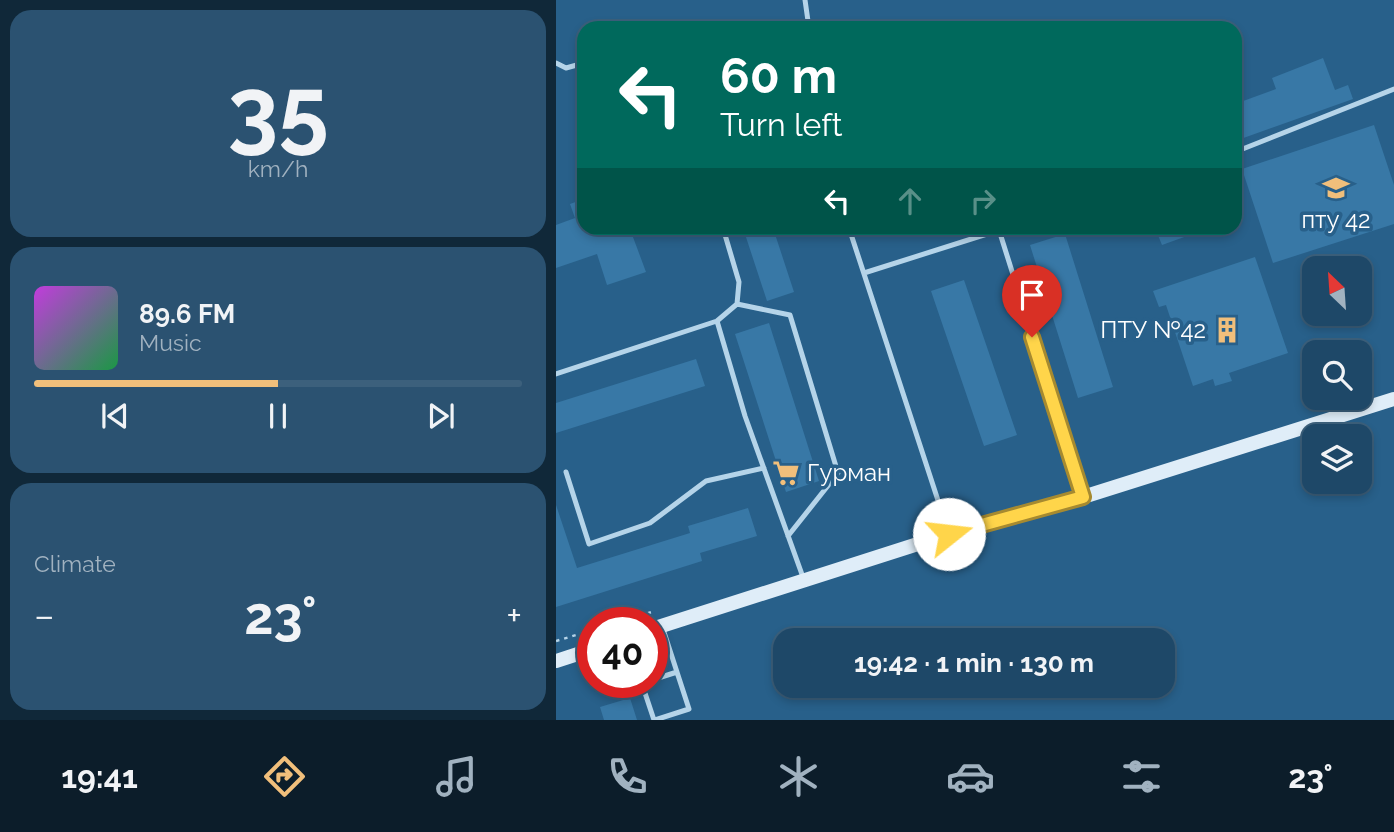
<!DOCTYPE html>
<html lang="en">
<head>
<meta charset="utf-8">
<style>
	body { margin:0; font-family:Raleway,sans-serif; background:#2b5271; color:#f1f3f6; height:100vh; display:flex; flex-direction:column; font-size:26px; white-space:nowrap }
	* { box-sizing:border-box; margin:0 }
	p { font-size:23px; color:#a1b2c0 }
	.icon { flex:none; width:38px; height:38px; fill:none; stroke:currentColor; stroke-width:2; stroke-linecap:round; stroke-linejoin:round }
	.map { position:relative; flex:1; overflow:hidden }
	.side { display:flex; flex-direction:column; gap:10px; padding:10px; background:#102839; width:556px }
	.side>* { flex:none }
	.hud { position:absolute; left:21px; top:21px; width:665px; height:214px; border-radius:21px; box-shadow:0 4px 10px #0003,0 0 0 2px #3c607c; background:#00695c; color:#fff; overflow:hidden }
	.needle { width:46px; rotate:335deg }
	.controls { position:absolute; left:746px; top:256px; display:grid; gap:14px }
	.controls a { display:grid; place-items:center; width:70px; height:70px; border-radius:14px; background:#1e4868; box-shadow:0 4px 10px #0003,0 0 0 2px #3c607c; font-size:35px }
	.speed { position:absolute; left:21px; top:607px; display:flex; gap:14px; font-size:35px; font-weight:700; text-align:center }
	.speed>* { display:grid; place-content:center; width:91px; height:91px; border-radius:50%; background:#1e4868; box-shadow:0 4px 10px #0003,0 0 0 2px #3c607c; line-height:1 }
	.speed .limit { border:10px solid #d22; background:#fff; color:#111 }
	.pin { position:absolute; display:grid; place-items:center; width:60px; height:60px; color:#fff; margin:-72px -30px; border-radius:50% 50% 50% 0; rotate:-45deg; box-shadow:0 0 7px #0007 }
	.pin .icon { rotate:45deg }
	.me { position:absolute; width:77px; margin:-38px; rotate:74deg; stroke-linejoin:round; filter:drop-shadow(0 0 5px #0008) }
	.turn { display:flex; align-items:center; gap:24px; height:147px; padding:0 28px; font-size:32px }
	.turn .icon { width:91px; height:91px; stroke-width:2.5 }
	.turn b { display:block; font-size:49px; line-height:60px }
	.lanes { display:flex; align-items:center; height:66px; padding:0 28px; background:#0003; justify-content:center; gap:35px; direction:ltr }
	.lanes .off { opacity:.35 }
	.big { font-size:52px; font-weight:700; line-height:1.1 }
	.side .tile { flex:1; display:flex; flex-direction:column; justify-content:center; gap:10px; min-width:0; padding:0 24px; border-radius:21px; background:#2b5271 }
	.side .dial { align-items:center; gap:0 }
	.dial b { font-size:91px; line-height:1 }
	.song { display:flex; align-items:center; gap:21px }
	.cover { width:84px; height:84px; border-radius:10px; background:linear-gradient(135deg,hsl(290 70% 55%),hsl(140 70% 35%)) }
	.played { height:7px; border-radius:4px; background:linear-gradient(90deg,#f1bf7b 50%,#3c607c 50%) }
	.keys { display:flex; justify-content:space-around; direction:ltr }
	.heat { display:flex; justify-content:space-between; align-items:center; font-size:38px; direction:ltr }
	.trip { position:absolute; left:217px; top:628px; width:402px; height:70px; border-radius:21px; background:#1e4868; box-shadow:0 4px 10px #0003,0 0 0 2px #3c607c; font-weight:700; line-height:70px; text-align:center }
	.tab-bar { display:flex; height:112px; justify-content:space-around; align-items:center; background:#0c1d2a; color:#a1b2c0 }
	.tab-bar .icon { width:49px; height:49px }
	.tab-bar .on { color:#f1bf7b }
	.tab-bar b { font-size:32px; color:#f1f3f6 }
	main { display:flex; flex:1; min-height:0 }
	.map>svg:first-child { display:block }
</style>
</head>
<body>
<main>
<section class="side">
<div class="tile dial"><b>35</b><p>km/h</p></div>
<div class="tile">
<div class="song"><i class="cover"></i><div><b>89.6 FM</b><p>Music</p></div></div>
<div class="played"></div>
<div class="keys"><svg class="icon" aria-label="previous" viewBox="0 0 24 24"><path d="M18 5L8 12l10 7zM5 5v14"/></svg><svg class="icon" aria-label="pause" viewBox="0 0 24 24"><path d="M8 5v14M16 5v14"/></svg><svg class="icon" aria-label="next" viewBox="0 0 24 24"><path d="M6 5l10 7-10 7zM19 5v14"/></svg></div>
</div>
<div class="tile"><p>Climate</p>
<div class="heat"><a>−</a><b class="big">23°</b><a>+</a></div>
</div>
</section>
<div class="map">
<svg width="838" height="720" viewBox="0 0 838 720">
	<rect width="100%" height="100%" fill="#28608a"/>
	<path fill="#3878a6" d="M767,58L779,90L792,85L797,99L679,141V104L720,89L716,78Z
		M818,125L838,185V224L717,263L686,169Z
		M28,199V228H64L66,232L74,229L90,272L51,285L41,254L0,268V225L19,218L14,204Z
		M187,228H217L238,292L211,301Z
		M599,228H627L631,236L606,245Z
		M509,234L557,387L522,398L474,245Z
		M699,257L732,353L673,373L676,381L659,386L657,379L637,386L610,305L603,307L597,291Z
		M408,280L461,435L428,446L375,291Z
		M213,323L263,481L230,492L179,334Z
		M140,359L149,386L0,433V403Z
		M0,505L21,568L134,533L132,526L192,508L201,536L144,553L146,561L0,607Z
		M74,698L81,720H48L44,707Z"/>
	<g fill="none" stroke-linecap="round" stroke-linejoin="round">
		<path stroke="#b5d4e9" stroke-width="2.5" stroke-dasharray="3.5 5" stroke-linecap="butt" d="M59,623L96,612
			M0,641L37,630"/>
		<path stroke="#b5d4e9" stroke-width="5" d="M249,0L253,28
			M0,63L10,68L28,63
			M679,152L838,89
			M293,228L392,531
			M443,230L527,497
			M308,273L450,228
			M181,304L234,315L282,473L232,536
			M161,321L181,304L183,282L167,228
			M0,374L161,321L189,416L248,580
			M10,472L33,544L94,523L150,481L208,468
			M96,680L121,672
			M90,682L86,684L98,720
			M99,720L133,709L106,626"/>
		<path stroke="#dfedf8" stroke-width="14" d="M96,629L393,534L527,497L838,399
			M0,661L37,649"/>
	</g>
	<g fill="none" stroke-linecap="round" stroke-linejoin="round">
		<g stroke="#a68a30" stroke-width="18">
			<path id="route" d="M393,534L527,497L476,337"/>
		</g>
		<use href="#route" stroke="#ffd54a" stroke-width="12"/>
	</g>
	<defs>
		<g id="school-bare" transform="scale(2.1)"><path d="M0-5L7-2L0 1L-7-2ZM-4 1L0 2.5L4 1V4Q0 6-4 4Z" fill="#f1bf7b" stroke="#28608a" stroke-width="2.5" paint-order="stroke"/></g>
		<g id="building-bare" transform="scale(2.1)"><path d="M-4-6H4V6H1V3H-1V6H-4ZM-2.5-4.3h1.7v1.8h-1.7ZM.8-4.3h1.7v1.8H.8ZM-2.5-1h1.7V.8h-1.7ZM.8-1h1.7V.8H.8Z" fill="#f1bf7b" stroke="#28608a" stroke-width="2.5" paint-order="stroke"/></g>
		<g id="supermarket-bare" transform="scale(2.1)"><path d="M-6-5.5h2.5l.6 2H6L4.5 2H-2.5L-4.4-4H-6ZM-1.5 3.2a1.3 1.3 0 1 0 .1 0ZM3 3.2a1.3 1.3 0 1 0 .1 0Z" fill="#f1bf7b" stroke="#28608a" stroke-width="2.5" paint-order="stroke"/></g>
	</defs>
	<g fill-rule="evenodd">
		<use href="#school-bare" x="780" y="188"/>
		<use href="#building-bare" x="671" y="330"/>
		<use href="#supermarket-bare" x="230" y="473"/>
	</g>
	<g text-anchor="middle" stroke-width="7" stroke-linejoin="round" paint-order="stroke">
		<g font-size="24" fill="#fff" stroke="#28608a">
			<text x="780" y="228">пту 42</text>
			<text x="650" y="338" text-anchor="end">ПТУ №42</text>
			<text x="251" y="481" text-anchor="start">Гурман</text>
		</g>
	</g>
</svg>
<div class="controls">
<a><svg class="needle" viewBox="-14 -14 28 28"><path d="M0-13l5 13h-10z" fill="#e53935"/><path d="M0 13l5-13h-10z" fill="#a1b2c0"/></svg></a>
<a><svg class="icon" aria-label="search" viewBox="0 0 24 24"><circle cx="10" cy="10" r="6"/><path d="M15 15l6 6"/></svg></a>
<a><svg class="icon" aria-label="layers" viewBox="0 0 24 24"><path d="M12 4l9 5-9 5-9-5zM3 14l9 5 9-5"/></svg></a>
</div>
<div class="speed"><div class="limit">40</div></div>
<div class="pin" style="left:476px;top:337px;background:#d93025"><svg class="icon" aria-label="arrive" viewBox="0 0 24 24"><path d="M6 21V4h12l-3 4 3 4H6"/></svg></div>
<svg class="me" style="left:393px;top:534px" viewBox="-20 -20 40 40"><circle r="19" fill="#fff"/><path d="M0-13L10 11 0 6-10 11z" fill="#ffd54a"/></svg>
<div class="trip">19:42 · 1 min · 130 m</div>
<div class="hud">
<div class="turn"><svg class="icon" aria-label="left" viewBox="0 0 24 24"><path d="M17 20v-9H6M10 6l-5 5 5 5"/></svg><div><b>60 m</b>Turn left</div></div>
<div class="lanes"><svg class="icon" aria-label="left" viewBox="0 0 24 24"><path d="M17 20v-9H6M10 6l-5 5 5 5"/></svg><svg class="icon off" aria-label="ahead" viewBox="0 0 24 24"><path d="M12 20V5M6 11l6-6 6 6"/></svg><svg class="icon off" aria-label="right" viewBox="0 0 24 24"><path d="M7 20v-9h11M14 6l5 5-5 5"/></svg></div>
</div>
</div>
</main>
<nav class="tab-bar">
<b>19:41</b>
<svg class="icon on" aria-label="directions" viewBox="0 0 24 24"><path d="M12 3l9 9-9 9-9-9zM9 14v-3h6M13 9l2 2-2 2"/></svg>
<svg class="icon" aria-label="music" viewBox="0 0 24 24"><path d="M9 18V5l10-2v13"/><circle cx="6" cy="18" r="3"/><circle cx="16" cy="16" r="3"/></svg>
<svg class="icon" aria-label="phone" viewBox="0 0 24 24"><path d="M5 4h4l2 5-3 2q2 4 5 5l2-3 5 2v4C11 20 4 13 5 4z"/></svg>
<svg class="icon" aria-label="climate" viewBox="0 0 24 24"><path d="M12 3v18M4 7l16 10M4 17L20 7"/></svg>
<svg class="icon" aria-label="car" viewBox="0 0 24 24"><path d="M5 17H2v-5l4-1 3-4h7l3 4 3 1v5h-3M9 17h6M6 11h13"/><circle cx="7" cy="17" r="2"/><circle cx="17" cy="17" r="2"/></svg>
<svg class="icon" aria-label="filters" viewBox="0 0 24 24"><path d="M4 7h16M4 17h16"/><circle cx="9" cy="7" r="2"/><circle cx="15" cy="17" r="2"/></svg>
<b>23°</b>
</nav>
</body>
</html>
